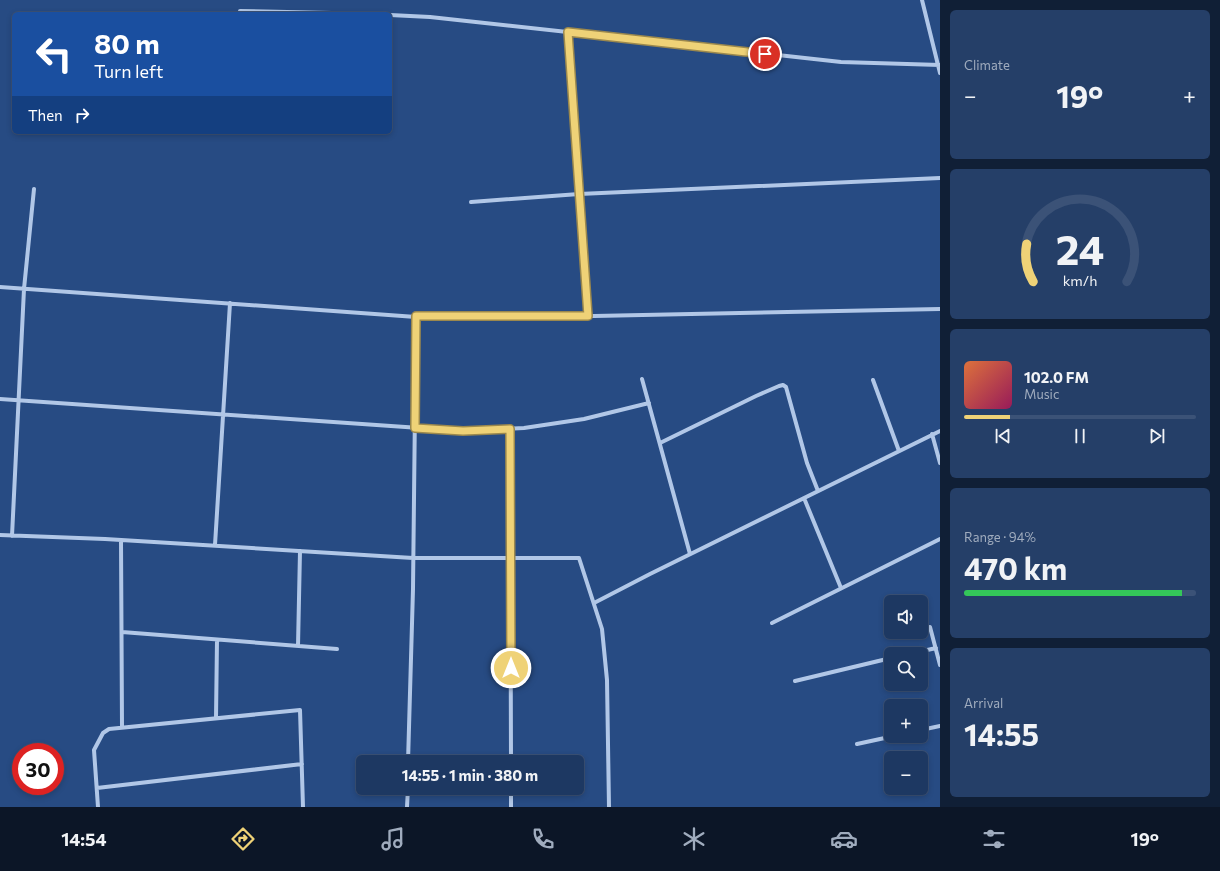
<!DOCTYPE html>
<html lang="en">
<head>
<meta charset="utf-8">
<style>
	body { margin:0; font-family:Commissioner,sans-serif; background:#253f68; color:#f1f3f6; height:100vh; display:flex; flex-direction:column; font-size:15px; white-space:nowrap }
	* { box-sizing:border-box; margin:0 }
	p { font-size:13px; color:#a0acbe }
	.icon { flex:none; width:22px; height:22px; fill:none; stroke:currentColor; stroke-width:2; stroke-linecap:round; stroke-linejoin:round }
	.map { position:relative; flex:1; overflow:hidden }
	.sheet { display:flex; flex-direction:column; gap:10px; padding:10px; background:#101f36; width:280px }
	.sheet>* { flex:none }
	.hud { position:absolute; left:12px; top:12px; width:380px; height:122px; border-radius:6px; box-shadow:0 2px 6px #0003,0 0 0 1px #3b5277; background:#1a4fa0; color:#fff; overflow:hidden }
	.controls { position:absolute; left:884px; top:595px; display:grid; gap:8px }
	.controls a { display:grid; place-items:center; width:44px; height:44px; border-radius:6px; background:#1d3862; box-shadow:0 2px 6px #0003,0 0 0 1px #3b5277; font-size:20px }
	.speed { position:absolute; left:12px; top:743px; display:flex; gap:8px; font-size:20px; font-weight:700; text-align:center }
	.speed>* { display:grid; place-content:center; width:52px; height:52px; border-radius:50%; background:#1d3862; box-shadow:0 2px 6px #0003,0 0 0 1px #3b5277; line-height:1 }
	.speed .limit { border:6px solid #d22; background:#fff; color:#111 }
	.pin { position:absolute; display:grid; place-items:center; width:34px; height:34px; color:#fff; margin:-17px; border:2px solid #fff; border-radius:50%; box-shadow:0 1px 4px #0007 }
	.me { position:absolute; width:44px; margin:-22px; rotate:0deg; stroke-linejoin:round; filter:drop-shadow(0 0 3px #0008) }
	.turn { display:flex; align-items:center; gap:14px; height:84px; padding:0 16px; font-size:18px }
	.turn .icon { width:52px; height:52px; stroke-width:2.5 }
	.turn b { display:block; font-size:28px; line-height:34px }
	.then { display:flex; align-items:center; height:38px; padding:0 16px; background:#0003; gap:8px; font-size:15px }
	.big { font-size:30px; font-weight:700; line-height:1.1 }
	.sheet .widget { flex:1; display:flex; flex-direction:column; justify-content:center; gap:6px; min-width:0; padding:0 14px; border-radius:6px; background:#253f68 }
	.sheet .dial { align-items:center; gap:0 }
	.dial svg { height:104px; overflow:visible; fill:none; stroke:#3b5277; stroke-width:7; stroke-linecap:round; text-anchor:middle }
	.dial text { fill:#f1f3f6; stroke:none }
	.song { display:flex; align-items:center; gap:12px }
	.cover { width:48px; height:48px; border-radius:6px; background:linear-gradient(135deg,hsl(20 70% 55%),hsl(330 70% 35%)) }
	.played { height:4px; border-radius:2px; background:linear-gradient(90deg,#efd277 20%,#3b5277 20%) }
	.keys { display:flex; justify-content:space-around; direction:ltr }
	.heat { display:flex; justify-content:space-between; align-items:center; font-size:22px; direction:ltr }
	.charge { height:6px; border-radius:3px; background:linear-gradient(90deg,#34c759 94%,#3b5277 0) }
	.trip { position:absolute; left:356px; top:755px; width:228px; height:40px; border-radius:6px; background:#1d3862; box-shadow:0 2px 6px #0003,0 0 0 1px #3b5277; font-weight:700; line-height:40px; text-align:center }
	.menu { display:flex; height:64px; justify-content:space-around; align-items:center; background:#0c1627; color:#a0acbe }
	.menu .icon { width:28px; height:28px }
	.menu .on { color:#efd277 }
	.menu b { font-size:18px; color:#f1f3f6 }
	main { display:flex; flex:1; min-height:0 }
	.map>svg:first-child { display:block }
</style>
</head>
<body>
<main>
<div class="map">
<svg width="940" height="807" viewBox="0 0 940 807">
	<rect width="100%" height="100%" fill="#274b83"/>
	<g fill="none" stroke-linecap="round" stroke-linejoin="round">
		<path stroke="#b1c7e7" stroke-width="4" d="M922,0L940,73
			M240,11L376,14
			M390,15L430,17L841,62L940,65
			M568,32L588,316
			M471,202L579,194L940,178
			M0,287L416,317L594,316L940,309
			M642,379L690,554
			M873,380L899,451
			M0,399L463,431L524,428L584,419L649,403
			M510,429L511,762
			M932,434L940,463
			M660,443L756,396L779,386L783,385L786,387L807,463L818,491
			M804,498L841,588
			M0,535L105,539L413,558H579L602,629L607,680L609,807
			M12,536L24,289L34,189
			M121,540L122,727
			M215,545L230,303
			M594,603L650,574L940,431
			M772,623L940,539
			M930,627L940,665
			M122,632L337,649
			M298,646L300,551
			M910,654L936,648
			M795,681L891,658
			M216,718L217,640
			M921,730L940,726
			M857,744L894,736
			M408,762L413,589L416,317
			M97,788L302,764
			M511,788V807
			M98,807L94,750L103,733L109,729L300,710L303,807
			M407,807L408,788"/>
	</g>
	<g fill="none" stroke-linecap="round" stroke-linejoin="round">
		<g stroke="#9b884d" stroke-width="10">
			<path id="route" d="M511,668L510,429L463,431L415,428L416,316H588L568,32L765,54"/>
		</g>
		<use href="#route" stroke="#efd277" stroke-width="7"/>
	</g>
</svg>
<div class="controls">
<a><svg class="icon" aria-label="sound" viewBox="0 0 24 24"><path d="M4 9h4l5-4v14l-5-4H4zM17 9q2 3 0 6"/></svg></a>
<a><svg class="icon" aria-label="search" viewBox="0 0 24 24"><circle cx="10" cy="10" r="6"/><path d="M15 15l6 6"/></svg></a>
<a>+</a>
<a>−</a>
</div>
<div class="speed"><div class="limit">30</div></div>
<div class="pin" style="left:765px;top:54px;background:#d93025"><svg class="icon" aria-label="arrive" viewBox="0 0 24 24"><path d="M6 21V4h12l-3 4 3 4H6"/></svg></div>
<svg class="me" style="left:511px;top:668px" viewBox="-20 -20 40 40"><circle r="17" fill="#efd277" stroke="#fff" stroke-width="3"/><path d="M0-11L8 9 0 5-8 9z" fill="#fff"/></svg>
<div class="trip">14:55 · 1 min · 380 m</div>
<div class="hud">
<div class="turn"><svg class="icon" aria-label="left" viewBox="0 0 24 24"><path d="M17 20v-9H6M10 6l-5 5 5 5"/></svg><div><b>80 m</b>Turn left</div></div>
<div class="then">Then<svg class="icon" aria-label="right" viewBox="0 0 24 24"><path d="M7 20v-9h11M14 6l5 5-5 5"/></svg></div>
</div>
</div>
<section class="sheet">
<div class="widget"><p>Climate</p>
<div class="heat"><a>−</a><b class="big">19°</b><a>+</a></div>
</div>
<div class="widget dial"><svg viewBox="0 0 100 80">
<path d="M14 69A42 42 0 1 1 86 69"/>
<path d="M14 69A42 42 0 0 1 9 40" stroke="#efd277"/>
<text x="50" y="56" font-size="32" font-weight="700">24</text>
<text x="50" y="72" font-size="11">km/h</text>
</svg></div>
<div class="widget">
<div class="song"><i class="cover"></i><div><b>102.0 FM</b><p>Music</p></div></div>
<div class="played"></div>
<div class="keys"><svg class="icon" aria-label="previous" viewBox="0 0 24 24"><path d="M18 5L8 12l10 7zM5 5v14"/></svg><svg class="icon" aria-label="pause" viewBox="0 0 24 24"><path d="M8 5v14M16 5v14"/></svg><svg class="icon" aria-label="next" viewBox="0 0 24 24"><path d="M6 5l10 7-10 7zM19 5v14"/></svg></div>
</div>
<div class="widget"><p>Range · 94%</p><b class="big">470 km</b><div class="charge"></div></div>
<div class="widget"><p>Arrival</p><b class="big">14:55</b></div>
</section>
</main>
<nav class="menu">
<b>14:54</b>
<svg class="icon on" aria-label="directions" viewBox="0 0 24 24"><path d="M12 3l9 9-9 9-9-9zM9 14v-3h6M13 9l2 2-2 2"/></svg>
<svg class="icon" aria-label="music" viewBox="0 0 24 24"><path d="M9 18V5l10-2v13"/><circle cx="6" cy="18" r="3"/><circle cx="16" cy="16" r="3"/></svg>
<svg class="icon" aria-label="phone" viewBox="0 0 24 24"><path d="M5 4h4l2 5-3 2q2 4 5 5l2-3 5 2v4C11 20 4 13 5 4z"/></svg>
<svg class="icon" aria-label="climate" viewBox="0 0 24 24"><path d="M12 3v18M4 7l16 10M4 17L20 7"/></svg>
<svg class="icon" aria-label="car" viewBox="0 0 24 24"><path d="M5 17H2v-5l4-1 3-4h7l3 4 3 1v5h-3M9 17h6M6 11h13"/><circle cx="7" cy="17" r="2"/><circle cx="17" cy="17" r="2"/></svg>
<svg class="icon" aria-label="filters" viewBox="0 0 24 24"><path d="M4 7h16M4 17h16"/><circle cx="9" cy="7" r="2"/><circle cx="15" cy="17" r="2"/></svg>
<b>19°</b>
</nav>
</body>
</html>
